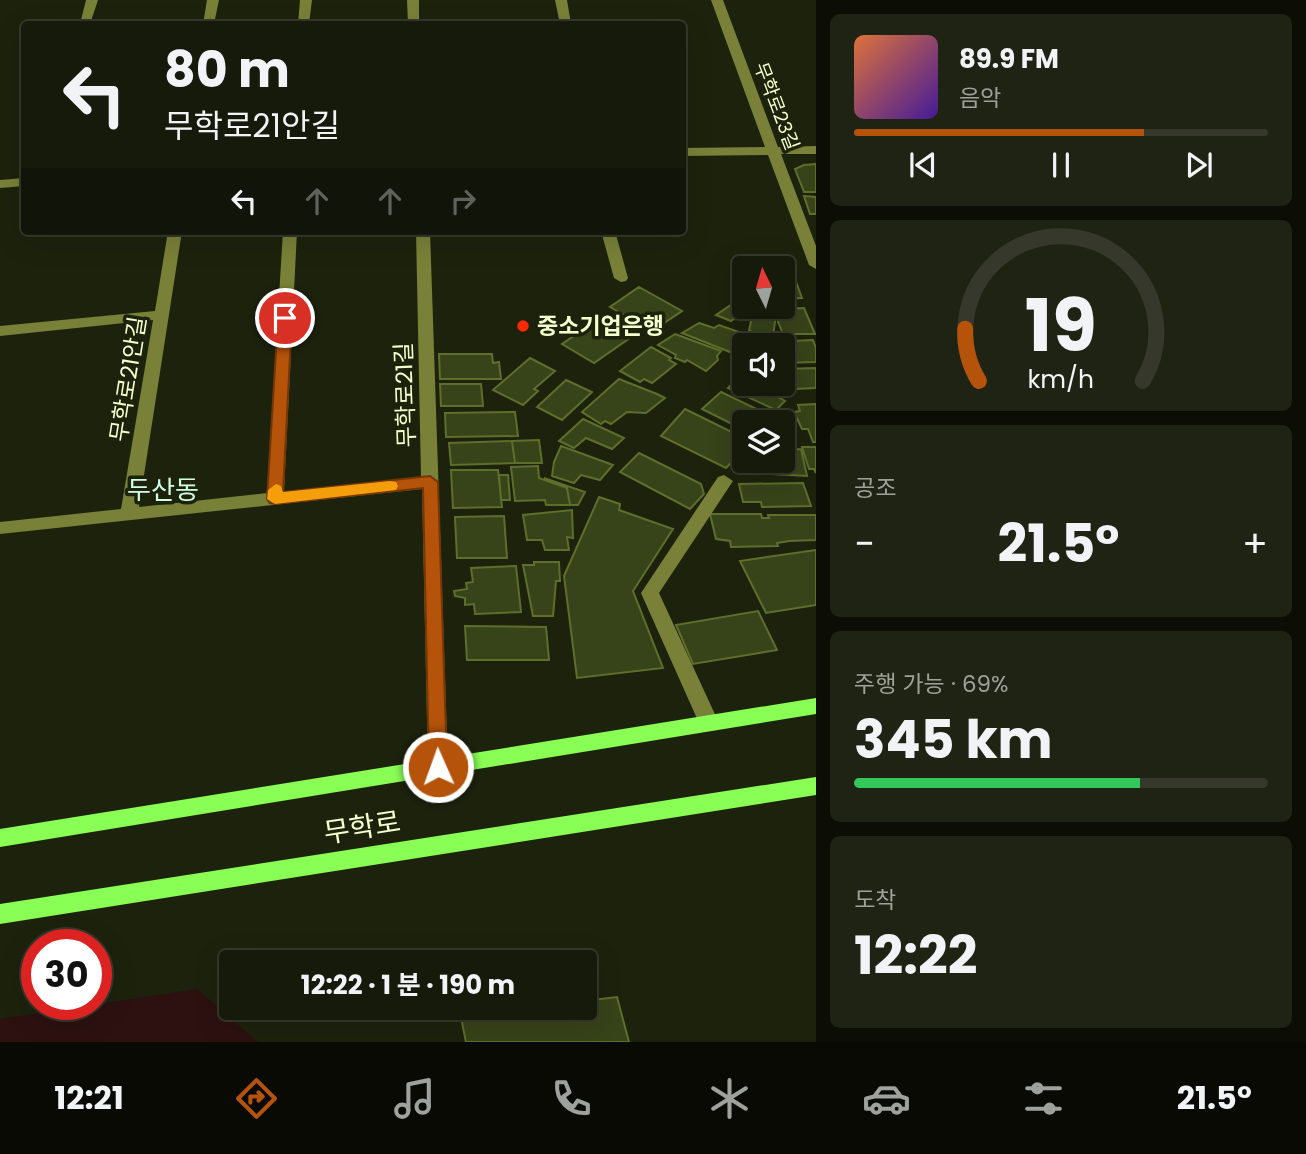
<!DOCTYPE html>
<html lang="ko">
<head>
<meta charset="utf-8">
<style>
	body { margin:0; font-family:Poppins,"Noto Sans KR",sans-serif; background:#1f2313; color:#f1f3f6; height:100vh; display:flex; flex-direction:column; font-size:26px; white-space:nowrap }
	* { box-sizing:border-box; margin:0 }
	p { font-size:23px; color:#9ea19c }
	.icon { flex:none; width:38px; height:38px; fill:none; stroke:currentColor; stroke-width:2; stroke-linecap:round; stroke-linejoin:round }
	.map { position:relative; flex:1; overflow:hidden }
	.drawer { display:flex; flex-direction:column; gap:14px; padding:14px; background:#0c0e06; width:490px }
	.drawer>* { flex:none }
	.top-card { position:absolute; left:21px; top:21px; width:665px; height:214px; border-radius:7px; box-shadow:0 7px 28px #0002,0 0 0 2px #35382b; background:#161a0a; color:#f1f3f6; overflow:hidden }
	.needle { width:46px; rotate:355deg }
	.controls { position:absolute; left:732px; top:256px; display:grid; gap:14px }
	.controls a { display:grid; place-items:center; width:63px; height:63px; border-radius:7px; background:#161a0a; box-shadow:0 7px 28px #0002,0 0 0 2px #35382b; font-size:35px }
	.speed { position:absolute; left:21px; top:929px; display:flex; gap:14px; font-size:35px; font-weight:700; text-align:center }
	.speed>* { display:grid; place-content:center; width:91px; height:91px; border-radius:50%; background:#161a0a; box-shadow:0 7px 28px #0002,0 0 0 2px #35382b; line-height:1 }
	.speed .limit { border:10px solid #d22; background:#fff; color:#111 }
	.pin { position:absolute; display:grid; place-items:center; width:60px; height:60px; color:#fff; margin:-30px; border:4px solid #fff; border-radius:50%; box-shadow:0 2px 7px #0007 }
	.me { position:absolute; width:77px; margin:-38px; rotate:358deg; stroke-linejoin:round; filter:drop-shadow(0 0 5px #0008) }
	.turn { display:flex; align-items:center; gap:24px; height:147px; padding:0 28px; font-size:32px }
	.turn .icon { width:91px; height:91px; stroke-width:2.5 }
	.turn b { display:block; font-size:49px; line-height:60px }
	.lanes { display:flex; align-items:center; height:66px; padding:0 28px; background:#0003; justify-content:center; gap:35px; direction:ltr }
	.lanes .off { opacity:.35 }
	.big { font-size:52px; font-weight:700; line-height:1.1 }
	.drawer .tile { flex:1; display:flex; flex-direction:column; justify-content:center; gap:10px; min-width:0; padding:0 24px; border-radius:10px; background:#1f2313 }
	.drawer .dial { align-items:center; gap:0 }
	.dial svg { height:182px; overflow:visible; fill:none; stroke:#35382b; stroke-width:7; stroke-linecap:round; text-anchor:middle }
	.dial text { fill:#f1f3f6; stroke:none }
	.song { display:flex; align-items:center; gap:21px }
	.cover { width:84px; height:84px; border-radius:10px; background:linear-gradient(135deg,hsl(20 70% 55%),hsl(260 70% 35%)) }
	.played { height:7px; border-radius:4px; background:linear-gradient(90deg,#b45309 70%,#35382b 70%) }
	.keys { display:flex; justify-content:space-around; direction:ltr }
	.heat { display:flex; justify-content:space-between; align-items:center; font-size:38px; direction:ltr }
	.charge { height:10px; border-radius:5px; background:linear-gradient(90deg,#34c759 69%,#35382b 0) }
	.trip { position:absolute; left:219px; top:950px; width:378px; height:70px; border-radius:7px; background:#161a0a; box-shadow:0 7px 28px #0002,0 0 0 2px #35382b; font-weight:700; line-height:70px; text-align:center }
	.dock { display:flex; height:112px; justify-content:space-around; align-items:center; background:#090a04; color:#9ea19c }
	.dock .icon { width:49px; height:49px }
	.dock .active { color:#b45309 }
	.dock b { font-size:32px; color:#f1f3f6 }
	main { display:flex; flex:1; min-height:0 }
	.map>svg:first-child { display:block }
</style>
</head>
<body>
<main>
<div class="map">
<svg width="816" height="1042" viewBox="0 0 816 1042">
	<rect width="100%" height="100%" fill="#1d220d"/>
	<path fill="#2c1110" d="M197,989L258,1042H0V1019Z"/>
	<path fill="#374319" stroke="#5d6f2b" stroke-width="2" d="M816,164V192H804L795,169L804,165Z
		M804,196L816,197V214H810Z
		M792,271L802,298L782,299V272Z
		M639,287L682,311L652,331L610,307Z
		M744,296V306H777L773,337L749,331L753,311L747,309L731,321L716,315Z
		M804,308L815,334H783L778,322L782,309Z
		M605,315L637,333L594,363L562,344Z
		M699,323L714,328L719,325L753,337L735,354L682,333Z
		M675,334L721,351L717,356L718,360L706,371L687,360L685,362L675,358L676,355L658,345Z
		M813,340L816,348V362L782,363V345H767L770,342Z
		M651,347L671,358L669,360L676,364L652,383L644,379L640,382L620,371Z
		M439,354H492L493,363L499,362L501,379H440Z
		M530,358L555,371L534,389L538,391L523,405L493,390Z
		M816,368V388L795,389L782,383V369Z
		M744,372V383H769L787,391L780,398L785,401L776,410L728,388Z
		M619,379L657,394L665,398L646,413L627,412L611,424L605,421L601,424L582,412Z
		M566,380L592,392L562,420L537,407Z
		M440,384H481L483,406H441Z
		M721,392L771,416L767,419L773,421L744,422V430L702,409Z
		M816,404V442H813L808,429H802L794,412L800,411L798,405Z
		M685,409L744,438V449L726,468L661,436Z
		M515,412L518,436L446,437L445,413Z
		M583,419L624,438L612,449L586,438L574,448L559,441Z
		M539,440L542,463H515L512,441Z
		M512,441L515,463L451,465L449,443Z
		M561,446L613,465L600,480L581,475L574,483L552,476L554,462Z
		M802,447H816V473L814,469H809Z
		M801,449L807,476L755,473L751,464L755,460H782V450Z
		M639,453L701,484L704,494L690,509L620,472Z
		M538,466L539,478L567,488L570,505H546L545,500L515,501L511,467Z
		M451,470H498L502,507L453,508Z
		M499,475H508L510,500H501Z
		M544,478L585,492L578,505H570L567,488Z
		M803,483L811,506L762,507L761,502H743L739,484Z
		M599,497L620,504L619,510L673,529L633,591L663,668L577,678L564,576Z
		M572,510L573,538L567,537L569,550H545L542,540H527L523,515Z
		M710,514H761L762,518H769L768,515H816V540L789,541L777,543L778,546L731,547L730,541L716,539Z
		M504,516L507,558H457L455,517Z
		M816,550V605L766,613L740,561Z
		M534,562H559L560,581H556L553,616H533L523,565H534Z
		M516,566L521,612L475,614L474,604L465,605V598L455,596L454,591L467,589L466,583L473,582L471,568Z
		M758,611L777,650L693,664L676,625Z
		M465,626L546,627L549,660H467Z
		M617,997L629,1042H466L459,1008H584V1001Z"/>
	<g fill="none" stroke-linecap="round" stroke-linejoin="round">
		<path fill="#798138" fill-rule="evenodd" d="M86,0H98L90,24H80Z
			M207,0H219L214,24H203Z
			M300,0H312L309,24H298Z
			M407,0H419V24H408Z
			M555,0H567L571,24H560Z
			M711,0H723L778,147L816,146V154H781L816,246V269L809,265L768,155L682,156V148L765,147Z
			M24,178V186L0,188V180Z
			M168,231H182L139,507L267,493L283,231H297L284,492L421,477L416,231H430L448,767L445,773L438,776L431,773L428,767L422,489L0,534V522L121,509L153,320L0,336V326L155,311Z
			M601,231H615L628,278L626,281L621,282L614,278Z
			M724,475L733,481L659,593L719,723L716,729L709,731L702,729L699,723L641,593L718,477Z"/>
		<path fill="#89ff55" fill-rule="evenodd" d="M816,698V714L0,847V829Z
			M816,777V795L0,924V904Z"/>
	</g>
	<path fill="#b45309" stroke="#753606" stroke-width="2" d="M285,314L292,318L283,492L430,476L438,482L447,767L445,773L438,775L431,773L429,767L423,488L275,504L270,503L267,499L278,318Z"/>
	<path fill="#f59e0b" d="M390,481L396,482L398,486L396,490L275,504L267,499L268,490L276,484L281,486L283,492Z"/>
	<circle fill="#f92a00" stroke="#1d220d" stroke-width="2.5" cx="523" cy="326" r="7"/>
	<g text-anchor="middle" stroke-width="7" stroke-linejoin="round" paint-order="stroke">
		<g font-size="19" fill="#f6ffce" stroke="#1d220d">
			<text transform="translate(777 106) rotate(69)" y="7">무학로23길</text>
		</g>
		<g font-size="23" font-weight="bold" fill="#f6ffce" stroke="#1d220d" text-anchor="start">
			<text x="537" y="334">중소기업은행</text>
		</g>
		<g font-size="23" fill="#f6ffce" stroke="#1d220d">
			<text transform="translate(128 379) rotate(-81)" y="8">무학로21안길</text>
			<text transform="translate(405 395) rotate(-92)" y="8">무학로21길</text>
		</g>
		<g font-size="26" fill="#d0ffe4" stroke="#1d220d">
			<text x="163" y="499">두산동</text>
		</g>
		<g font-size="28" fill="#f6ffce" stroke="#1d220d">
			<text transform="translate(362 827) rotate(-9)" y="10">무학로</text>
		</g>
	</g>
</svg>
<div class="controls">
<a><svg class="needle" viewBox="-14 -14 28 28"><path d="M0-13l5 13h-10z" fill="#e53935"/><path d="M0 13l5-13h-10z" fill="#9ea19c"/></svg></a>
<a><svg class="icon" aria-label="sound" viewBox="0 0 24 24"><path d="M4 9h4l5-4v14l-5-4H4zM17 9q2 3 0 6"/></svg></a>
<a><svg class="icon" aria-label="layers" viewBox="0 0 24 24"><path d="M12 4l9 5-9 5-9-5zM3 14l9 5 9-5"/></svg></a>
</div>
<div class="speed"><div class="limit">30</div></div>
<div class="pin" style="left:285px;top:318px;background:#d93025"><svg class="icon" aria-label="arrive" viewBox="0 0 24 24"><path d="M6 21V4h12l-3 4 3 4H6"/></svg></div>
<svg class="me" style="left:438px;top:767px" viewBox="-20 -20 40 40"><circle r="17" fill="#b45309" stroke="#fff" stroke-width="3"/><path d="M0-11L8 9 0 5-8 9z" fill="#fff"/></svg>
<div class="trip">12:22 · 1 분 · 190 m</div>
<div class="top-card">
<div class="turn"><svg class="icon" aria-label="left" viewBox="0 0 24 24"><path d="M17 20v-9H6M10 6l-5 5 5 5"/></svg><div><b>80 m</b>무학로21안길</div></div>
<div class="lanes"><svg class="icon" aria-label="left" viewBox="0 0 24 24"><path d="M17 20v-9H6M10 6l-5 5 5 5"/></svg><svg class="icon off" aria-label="ahead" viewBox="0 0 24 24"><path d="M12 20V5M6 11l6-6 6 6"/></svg><svg class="icon off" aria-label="ahead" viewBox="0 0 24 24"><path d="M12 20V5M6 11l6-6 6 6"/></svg><svg class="icon off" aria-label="right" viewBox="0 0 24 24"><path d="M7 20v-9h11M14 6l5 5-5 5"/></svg></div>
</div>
</div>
<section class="drawer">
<div class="tile">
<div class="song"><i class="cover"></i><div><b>89.9 FM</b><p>음악</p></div></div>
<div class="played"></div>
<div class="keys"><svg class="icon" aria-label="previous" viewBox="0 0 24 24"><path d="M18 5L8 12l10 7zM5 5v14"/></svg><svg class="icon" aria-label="pause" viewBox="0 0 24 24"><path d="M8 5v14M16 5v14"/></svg><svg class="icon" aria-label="next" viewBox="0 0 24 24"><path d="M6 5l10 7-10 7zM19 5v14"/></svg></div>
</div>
<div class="tile dial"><svg viewBox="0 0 100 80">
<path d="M14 69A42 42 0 1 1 86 69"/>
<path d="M14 69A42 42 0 0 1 8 46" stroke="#b45309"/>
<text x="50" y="56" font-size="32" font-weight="700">19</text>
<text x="50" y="72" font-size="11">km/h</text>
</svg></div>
<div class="tile"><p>공조</p>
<div class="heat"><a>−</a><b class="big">21.5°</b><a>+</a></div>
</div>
<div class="tile"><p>주행 가능 · 69%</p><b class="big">345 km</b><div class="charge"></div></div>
<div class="tile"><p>도착</p><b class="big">12:22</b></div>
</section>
</main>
<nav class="dock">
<b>12:21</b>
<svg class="icon active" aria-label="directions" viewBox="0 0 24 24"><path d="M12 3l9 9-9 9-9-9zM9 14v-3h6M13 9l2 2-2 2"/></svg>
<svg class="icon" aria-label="music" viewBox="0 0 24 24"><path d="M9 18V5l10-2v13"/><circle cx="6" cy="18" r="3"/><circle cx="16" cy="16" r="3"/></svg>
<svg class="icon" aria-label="phone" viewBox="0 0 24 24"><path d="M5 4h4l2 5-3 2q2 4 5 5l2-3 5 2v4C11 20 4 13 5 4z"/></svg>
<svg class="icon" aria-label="climate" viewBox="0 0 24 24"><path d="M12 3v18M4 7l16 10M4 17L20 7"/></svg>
<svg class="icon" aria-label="car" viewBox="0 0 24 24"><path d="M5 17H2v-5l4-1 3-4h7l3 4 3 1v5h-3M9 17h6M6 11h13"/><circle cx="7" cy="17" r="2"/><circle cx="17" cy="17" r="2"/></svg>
<svg class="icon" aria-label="filters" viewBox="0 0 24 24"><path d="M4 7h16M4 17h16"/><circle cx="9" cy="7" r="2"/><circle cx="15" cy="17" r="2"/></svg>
<b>21.5°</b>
</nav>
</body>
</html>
